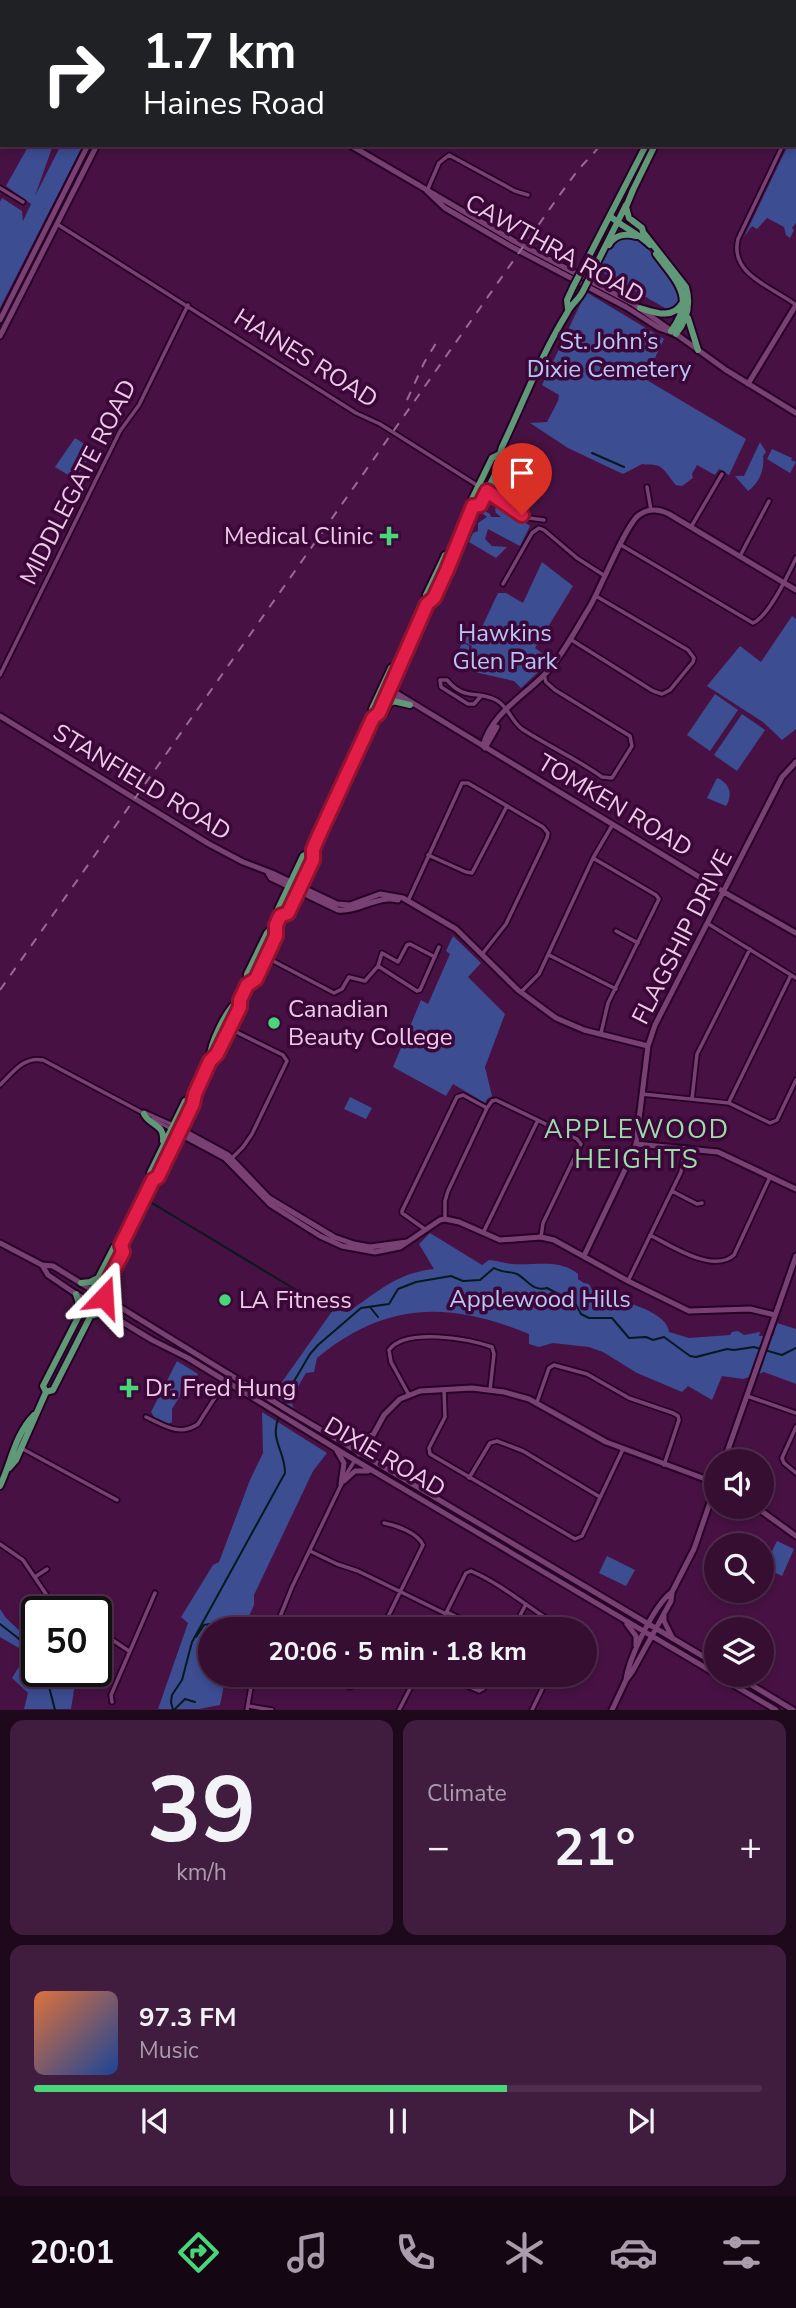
<!DOCTYPE html>
<html lang="en">
<head>
<meta charset="utf-8">
<style>
	body { margin:0; font-family:"Nunito Sans",sans-serif; background:#401c3e; color:#f1f3f6; height:100vh; display:flex; flex-direction:column; font-size:26px; white-space:nowrap }
	* { box-sizing:border-box; margin:0 }
	p { font-size:23px; color:#aa9cac }
	.icon { flex:none; width:38px; height:38px; fill:none; stroke:currentColor; stroke-width:2; stroke-linecap:round; stroke-linejoin:round }
	.map { position:relative; height:1710px; overflow:hidden }
	.drawer { display:flex; flex-direction:column; gap:10px; padding:10px; background:#1d081c; flex:1 }
	.drawer>* { flex:none }
	.guide { position:absolute; left:0px; top:0px; width:796px; height:147px; box-shadow:0 4px 10px #0003,0 0 0 2px #4f2e4d; background:#202124; color:#fff; overflow:hidden }
	.controls { position:absolute; left:704px; top:1449px; display:grid; gap:14px }
	.controls a { display:grid; place-items:center; width:70px; height:70px; border-radius:50%; background:#350e32; box-shadow:0 4px 10px #0003,0 0 0 2px #4f2e4d; font-size:35px }
	.speed { position:absolute; left:21px; top:1596px; display:flex; gap:14px; font-size:35px; font-weight:700; text-align:center }
	.speed>* { display:grid; place-content:center; width:91px; height:91px; border-radius:50%; background:#350e32; box-shadow:0 4px 10px #0003,0 0 0 2px #4f2e4d; line-height:1 }
	.speed .limit { border:4px solid #111; border-radius:10px; background:#fff; color:#111 }
	.pin { position:absolute; display:grid; place-items:center; width:60px; height:60px; color:#fff; margin:-72px -30px; border-radius:50% 50% 50% 0; rotate:-45deg; box-shadow:0 0 7px #0007 }
	.pin .icon { rotate:45deg }
	.me { position:absolute; width:77px; margin:-38px; rotate:20deg; stroke-linejoin:round; filter:drop-shadow(0 0 5px #0008) }
	.turn { display:flex; align-items:center; gap:24px; height:147px; padding:0 28px; font-size:32px }
	.turn .icon { width:91px; height:91px; stroke-width:2.5 }
	.turn b { display:block; font-size:49px; line-height:60px }
	.big { font-size:52px; font-weight:700; line-height:1.1 }
	.drawer .card { flex:1; display:flex; flex-direction:column; justify-content:center; gap:10px; min-width:0; padding:0 24px; border-radius:14px; background:#401c3e }
	.drawer .dial { align-items:center; gap:0 }
	.dial b { font-size:91px; line-height:1 }
	.song { display:flex; align-items:center; gap:21px }
	.cover { width:84px; height:84px; border-radius:10px; background:linear-gradient(135deg,hsl(20 70% 55%),hsl(220 70% 35%)) }
	.played { height:7px; border-radius:4px; background:linear-gradient(90deg,#47d779 65%,#4f2e4d 65%) }
	.keys { display:flex; justify-content:space-around; direction:ltr }
	.heat { display:flex; justify-content:space-between; align-items:center; font-size:38px; direction:ltr }
	.drawer .tiles { flex:1; display:grid; gap:10px; grid-template-columns:1fr 1fr }
	.card:last-child { grid-column:span 2 }
	.trip { position:absolute; left:198px; top:1617px; width:399px; height:70px; border-radius:35px; background:#350e32; box-shadow:0 4px 10px #0003,0 0 0 2px #4f2e4d; font-weight:700; line-height:70px; text-align:center }
	.menu { display:flex; height:112px; justify-content:space-around; align-items:center; background:#150614; color:#aa9cac }
	.menu .icon { width:49px; height:49px }
	.menu .on { color:#47d779 }
	.menu b { font-size:32px; color:#f1f3f6 }
	.map>svg:first-child { display:block }
</style>
</head>
<body>
<div class="map">
<svg width="796" height="1710" viewBox="0 0 796 1710">
	<rect width="100%" height="100%" fill="#471243"/>
	<path fill="#3c4d92" d="M796,130V223L792,228L794,230L790,238L786,235L784,227L767,218L757,229L752,226L744,237L788,145H794Z
		M29,145H53L35,196L61,145H83L0,308V202L2,198L22,211L23,221L31,204L6,186Z
		M620,238H635L644,244L676,285L681,300L675,308H665L597,269L612,244Z
		M586,292L664,339L645,379L746,439L729,475L719,469L715,475L697,465L692,474L693,478L682,486L676,485C669,478 664,465 654,465C650,464 646,465 642,464L623,474L568,448L530,423L547,422L558,401L559,395L542,385Z
		M75,438L94,450L75,479L55,467Z
		M760,442L766,452L763,456C765,469 759,484 748,491L735,476H744Z
		M772,449L792,458L791,460L796,462L790,473L767,459Z
		M500,505L530,526L520,546L488,529L485,539L492,546L507,547L496,558L469,542L473,533L478,531V523L487,517L482,513L483,510L490,514L491,517H501L496,513L495,509Z
		M542,562L573,586L535,648L551,660L521,688L514,681L470,671L465,663L468,655L461,658L458,653L462,642L469,646V654L472,646L464,642L473,625L481,629L498,593H506L523,603Z
		M792,616L796,619V729L782,740L763,722L707,686L740,646L761,662Z
		M715,694L738,710L710,751L687,735Z
		M742,714L765,730L737,771L714,755Z
		M717,778C730,783 733,795 726,806L707,798Z
		M453,936L481,963L468,977L505,1014L485,1067L492,1096L487,1099L485,1103L453,1084L446,1096L393,1067L421,1000L428,1004L450,954L446,951Z
		M350,1097L372,1108L366,1119L344,1109Z
		M430,1233L482,1265L489,1260C497,1261 504,1263 512,1264C534,1266 559,1258 578,1274V1279L584,1283L589,1284L593,1292L597,1293L601,1291L608,1294V1303H617L620,1300C635,1305 668,1315 669,1332L689,1338L730,1335L732,1332L738,1331L744,1335L760,1332L759,1336H773L777,1323L796,1329V1384L764,1372L743,1379L722,1376L712,1400L688,1386L682,1392L637,1373L603,1352L589,1347L553,1343L539,1347L529,1344V1334C449,1301 386,1301 317,1358L314,1372L306,1373L290,1400L294,1408L272,1396L333,1310L348,1312C378,1292 396,1273 434,1269L419,1244Z
		M177,1361L198,1374L197,1376L181,1381L180,1396L172,1409V1422L168,1424L156,1420L151,1412Z
		M262,1412L327,1453L313,1471L254,1595V1605L243,1629H210V1675H226L220,1705L199,1709H158L188,1623L181,1617L213,1565L219,1562L250,1480L263,1453Z
		M777,1541L794,1549L782,1576L764,1567Z
		M607,1556L635,1570L626,1586L599,1573Z
		M0,1609L6,1618L37,1647V1671H53L59,1678H67L73,1671H77L71,1709H24L28,1693L12,1678L25,1657L24,1651L0,1637Z"/>
	<g fill="none" stroke-linecap="round" stroke-linejoin="round">
		<path stroke="#061a1e" stroke-width="2" d="M592,453L624,467
			M152,1203L331,1311
			M370,1307L378,1317
			M284,1405L290,1388L310,1354L318,1345L361,1308L389,1304L398,1289L416,1282L451,1276L463,1281L480,1280L494,1268C502,1273 509,1271 517,1274C528,1280 533,1292 547,1288L575,1303L581,1314L589,1318H612L629,1338L646,1337L653,1340L664,1337L690,1356L696,1357L727,1349L734,1350L754,1347L782,1355L796,1348
			M0,1624L18,1638L37,1658
			M196,1637L204,1625L217,1623
			M45,1671L55,1710
			M173,1710L171,1702L172,1695L182,1680L192,1642L285,1473C285,1450 269,1440 279,1416
			M174,1710L185,1699L195,1702"/>
		<g stroke="#270125" stroke-width="7">
			<path id="street" d="M550,0L553,2
				M65,2L66,0
				M330,2L331,0
				M794,125L796,123
				M0,134L2,131
				M783,145L738,239C729,275 773,287 796,305
				M0,188L23,202
				M427,191L439,163L449,155L515,191L528,195
				M57,224L356,413L380,424L499,499
				M647,487L651,510
				M515,508L529,518L544,520
				M691,527L722,474
				M621,545L753,623C769,616 788,575 796,558
				M740,556L769,501
				M503,584L532,533L539,528L544,530L577,558L605,576
				M570,639L653,691L662,694L670,690L693,662L694,658L688,650L596,596
				M0,675L120,431L139,405L188,305
				M481,696L474,704H468L441,687L440,680H447C465,701 476,690 496,700C508,706 511,721 522,729C548,746 577,759 602,777L612,778L632,746L630,736L555,690L546,682L544,675
				M428,855L466,872L472,873L507,806
				M593,858L656,895L659,899L608,1003L601,1033
				M408,901L462,783H468L543,827L548,833L547,838L506,924L483,953
				M707,923L796,978
				M616,931L638,943
				M258,953L334,993L342,989L349,977L365,981L378,966L382,953L398,962L407,945L410,944L435,957
				M549,955L616,989
				M378,966L417,991L420,990L439,947
				M521,992L539,974L593,858L613,824
				M222,1025L283,1055L287,1061L252,1134L243,1147L230,1160
				M0,1085C13,1072 24,1056 43,1060L143,1113
				M642,1094L729,1103L770,1123L777,1120L796,1080
				M692,1099L697,1054L750,949
				M729,1102L791,975
				M144,1112L173,1125
				M152,1119L170,1128
				M672,1191L697,1204L702,1203
				M445,1218V1201L448,1191L487,1108L492,1101L496,1100L577,1139L581,1144L543,1223L541,1237
				M426,1230L402,1213V1211L457,1097L463,1095L487,1108
				M483,1233L538,1120
				M650,1235C670,1245 713,1274 734,1255L770,1177
				M628,1281L681,1172L685,1148
				M444,1390L445,1417L429,1448L430,1454L575,1539L582,1536L623,1449
				M409,1395L391,1362L389,1350C405,1327 469,1339 492,1347L494,1354L490,1390
				M747,1396L796,1413
				M537,1402L549,1368L554,1365L587,1374L629,1398L673,1413L678,1416L679,1420L664,1465
				M146,1417C164,1425 179,1437 198,1424L230,1374
				M796,1427L782,1458L784,1463L796,1473
				M21,1448L117,1500
				M344,1478L355,1460
				M469,1478L490,1443L497,1441L523,1451L600,1497
				M0,1544L23,1560L48,1597L67,1612
				M310,1551L337,1564L358,1571L446,1614
				M35,1577L47,1569
				M443,1619L460,1627L464,1625L461,1619L447,1612
				M336,1620L348,1629
				M96,1629L129,1651
				M275,1629L292,1587L341,1485
				M382,1629L423,1545C418,1533 396,1525 384,1523
				M438,1629L466,1573L471,1571C504,1585 532,1611 563,1629
				M513,1629L526,1604
				M326,1675L350,1687L355,1685L360,1675
				M429,1675L444,1681L458,1682L479,1691L484,1688L491,1675
				M112,1702L111,1695L155,1593
				M248,1706L272,1710
				M247,1710L251,1687L257,1675
				M399,1710L417,1675
				M532,1710L549,1675"/>
		</g>
		<g stroke="#270125" stroke-width="9">
			<path id="secondary" d="M106,0L110,2
				M158,2L160,0
				M165,2L166,0
				M171,2L172,0
				M697,2L698,0
				M741,2V0
				M350,145L514,241L632,303L669,329
				M427,191L445,208L512,247L626,307L659,328L676,334L726,370L796,413
				M0,320L88,145
				M0,336L97,145
				M748,384L796,305
				M383,685L729,895L796,933
				M381,689L407,703
				M0,716L209,844L243,862L272,873L337,904L350,905L380,894L403,898L456,929L518,990L556,1018L584,1030L648,1046
				M483,746C491,713 526,695 548,671C564,653 576,629 589,608C600,590 626,524 639,515C649,508 659,509 669,514L796,590
				M485,748L497,727
				M268,873L271,878L338,910C359,912 376,895 398,900
				M173,1125L228,1155L269,1198L334,1237L354,1244L370,1247L407,1242
				M171,1129L225,1158L271,1205L320,1236L342,1246L375,1252L400,1247L440,1220L445,1219L459,1222L500,1240L541,1237L554,1240L628,1281L689,1311L750,1309L775,1315
				M636,1144L718,1152L796,1189
				M0,1243L42,1265L53,1266L289,1411L716,1664
				M584,1256L631,1157L636,1144L648,1046L655,1025L782,777L796,762
				M42,1265L48,1275L76,1294L152,1340L188,1358L348,1456L716,1674
				M337,1451L344,1463L341,1484
				M360,1453L366,1448L384,1415L400,1399L420,1391L472,1388L504,1392L529,1399L606,1442L716,1483
				M359,1454L368,1437L372,1435
				M724,1461L796,1256
				M344,1481L355,1471H368
				M756,1507L796,1536
				M664,1616V1621L673,1639
				M627,1624L636,1636V1646
				M717,1675L776,1710
				M735,1675L793,1710
				M626,1680C629,1658 654,1605 672,1592
				M612,1710L626,1680L632,1672L671,1601L672,1592L694,1549L716,1485"/>
		</g>
		<g stroke="#270125" stroke-width="10">
			<path id="primary" d="M718,2L719,0
				M723,2L724,0
				M633,190L626,207L629,218L642,228L643,232L686,287C691,304 687,320 676,334
				M632,192L655,145
				M610,216C622,227 638,233 650,245
				M609,245C614,235 625,233 636,236
				M656,254C677,282 696,298 671,331
				M585,264L646,145
				M594,269L626,205
				M640,308C656,313 673,320 683,302
				M568,309L567,300L573,287
				M688,318L698,350
				M494,481C492,494 506,499 514,508
				M473,506L480,505L501,462L500,454L502,447C523,403 541,355 567,313C571,304 578,301 583,291
				M427,604L434,598L453,558V552L473,506L471,501L492,458L500,454
				M379,713L425,609L426,595L445,555L453,552
				M377,715L384,713L389,704L393,701L410,705
				M280,916L288,913C297,893 313,871 313,850L373,718L372,709L391,668L399,664
				M247,985C263,974 282,929 278,909L303,856L313,850
				M210,1061C208,1046 227,1007 240,1000
				M144,1114C150,1126 165,1124 163,1141
				M153,1180L150,1173L185,1101L193,1098
				M81,1283L90,1282L98,1278
				M108,1284L109,1293L116,1304
				M76,1294L81,1310
				M90,1316L106,1312
				M46,1392L43,1386L114,1247L121,1245
				M9,1468L16,1460L46,1392L53,1390L123,1252L121,1245C129,1230 146,1184 158,1176L193,1104V1098L210,1061L217,1054L240,1007V1000L247,985V974L267,933L276,925
				M0,1486C11,1463 15,1434 34,1415"/>
		</g>
		<use href="#street" stroke="#794173" stroke-width="3.5"/>
		<use href="#secondary" stroke="#794173" stroke-width="5"/>
		<use href="#primary" stroke="#609978" stroke-width="6"/>
		<path stroke="#976c93" stroke-width="2" stroke-dasharray="9 9" stroke-linecap="butt" d="M794,18L796,17
			M407,400L424,363L439,338
			M0,990L556,200L578,170L601,145"/>
		<g stroke="#270125" stroke-width="10" stroke-linecap="butt">
			<path id="primary-bridge" d="M573,287L585,264
				M583,291L594,269"/>
		</g>
		<use href="#primary-bridge" stroke="#609978" stroke-width="6"/>
	</g>
	<g fill="none" stroke-linecap="round" stroke-linejoin="round">
		<g stroke="#92132f" stroke-width="18">
			<path id="route" d="M104,1297L101,1295L123,1252L121,1245L153,1180L158,1177L193,1104L195,1094L210,1061L217,1054L240,1007V1000L247,985L256,979L276,936V925L280,916L288,913L313,860V849L320,833L373,718L379,713L427,604L434,598L447,570L473,506L480,505L487,491L522,515"/>
		</g>
		<use href="#route" stroke="#e11d48" stroke-width="12"/>
	</g>
	<g fill="#47d779" stroke="#3b0638" stroke-width="2.5">
		<path d="M385.5 525.5h7v7h7v7h-7v7h-7v-7h-7v-7h7z"/>
		<circle cx="274" cy="1023" r="7"/>
		<circle cx="225" cy="1300" r="7"/>
		<path d="M125.5 1377.5h7v7h7v7h-7v7h-7v-7h-7v-7h7z"/>
	</g>
	<g text-anchor="middle" stroke-width="7" stroke-linejoin="round" paint-order="stroke">
		<g font-size="24" fill="#eccbe7" stroke="#3b0638">
			<text transform="translate(555 249) rotate(29)" y="8">CAWTHRA ROAD</text>
			<text transform="translate(306 358) rotate(32)" y="8">HAINES ROAD</text>
			<text transform="translate(78 482) rotate(-63)" y="8">MIDDLEGATE ROAD</text>
			<text transform="translate(142 782) rotate(31)" y="8">STANFIELD ROAD</text>
			<text transform="translate(615 805) rotate(31)" y="8">TOMKEN ROAD</text>
			<text transform="translate(682 937) rotate(-63)" y="8">FLAGSHIP DRIVE</text>
			<text transform="translate(385 1457) rotate(30)" y="8">DIXIE ROAD</text>
		</g>
		<g font-size="24" fill="#b7c6f4" stroke="#3b0638">
			<text x="609" y="349">St. John’s<tspan x="609" dy="28">Dixie Cemetery</tspan></text>
			<text x="505" y="641">Hawkins<tspan x="505" dy="28">Glen Park</tspan></text>
			<text x="540" y="1307">Applewood Hills</text>
		</g>
		<g font-size="24" fill="#eccbe7" stroke="#3b0638" text-anchor="start">
			<text x="373" y="544" text-anchor="end">Medical Clinic</text>
			<text x="288" y="1017">Canadian<tspan x="288" dy="28">Beauty College</tspan></text>
			<text x="239" y="1308">LA Fitness</text>
			<text x="145" y="1396">Dr. Fred Hung</text>
		</g>
		<g font-size="26" letter-spacing="2" fill="#9adeaa" stroke="#3b0638">
			<text x="637" y="1138">APPLEWOOD<tspan x="637" dy="30">HEIGHTS</tspan></text>
		</g>
	</g>
</svg>
<div class="controls">
<a><svg class="icon" aria-label="sound" viewBox="0 0 24 24"><path d="M4 9h4l5-4v14l-5-4H4zM17 9q2 3 0 6"/></svg></a>
<a><svg class="icon" aria-label="search" viewBox="0 0 24 24"><circle cx="10" cy="10" r="6"/><path d="M15 15l6 6"/></svg></a>
<a><svg class="icon" aria-label="layers" viewBox="0 0 24 24"><path d="M12 4l9 5-9 5-9-5zM3 14l9 5 9-5"/></svg></a>
</div>
<div class="speed"><div class="limit">50</div></div>
<div class="pin" style="left:522px;top:515px;background:#d93025"><svg class="icon" aria-label="arrive" viewBox="0 0 24 24"><path d="M6 21V4h12l-3 4 3 4H6"/></svg></div>
<svg class="me" style="left:104px;top:1297px" viewBox="-20 -20 40 40"><path d="M0-17L14 15 0 8-14 15z" fill="#e11d48" stroke="#fff" stroke-width="4"/></svg>
<div class="trip">20:06 · 5 min · 1.8 km</div>
<div class="guide">
<div class="turn"><svg class="icon" aria-label="right" viewBox="0 0 24 24"><path d="M7 20v-9h11M14 6l5 5-5 5"/></svg><div><b>1.7 km</b>Haines Road</div></div>
</div>
</div>
<section class="drawer">
<div class="tiles">
<div class="card dial"><b>39</b><p>km/h</p></div>
<div class="card"><p>Climate</p>
<div class="heat"><a>−</a><b class="big">21°</b><a>+</a></div>
</div>
<div class="card">
<div class="song"><i class="cover"></i><div><b>97.3 FM</b><p>Music</p></div></div>
<div class="played"></div>
<div class="keys"><svg class="icon" aria-label="previous" viewBox="0 0 24 24"><path d="M18 5L8 12l10 7zM5 5v14"/></svg><svg class="icon" aria-label="pause" viewBox="0 0 24 24"><path d="M8 5v14M16 5v14"/></svg><svg class="icon" aria-label="next" viewBox="0 0 24 24"><path d="M6 5l10 7-10 7zM19 5v14"/></svg></div>
</div>
</div>
</section>
<nav class="menu">
<b>20:01</b>
<svg class="icon on" aria-label="directions" viewBox="0 0 24 24"><path d="M12 3l9 9-9 9-9-9zM9 14v-3h6M13 9l2 2-2 2"/></svg>
<svg class="icon" aria-label="music" viewBox="0 0 24 24"><path d="M9 18V5l10-2v13"/><circle cx="6" cy="18" r="3"/><circle cx="16" cy="16" r="3"/></svg>
<svg class="icon" aria-label="phone" viewBox="0 0 24 24"><path d="M5 4h4l2 5-3 2q2 4 5 5l2-3 5 2v4C11 20 4 13 5 4z"/></svg>
<svg class="icon" aria-label="climate" viewBox="0 0 24 24"><path d="M12 3v18M4 7l16 10M4 17L20 7"/></svg>
<svg class="icon" aria-label="car" viewBox="0 0 24 24"><path d="M5 17H2v-5l4-1 3-4h7l3 4 3 1v5h-3M9 17h6M6 11h13"/><circle cx="7" cy="17" r="2"/><circle cx="17" cy="17" r="2"/></svg>
<svg class="icon" aria-label="filters" viewBox="0 0 24 24"><path d="M4 7h16M4 17h16"/><circle cx="9" cy="7" r="2"/><circle cx="15" cy="17" r="2"/></svg>
</nav>
</body>
</html>
